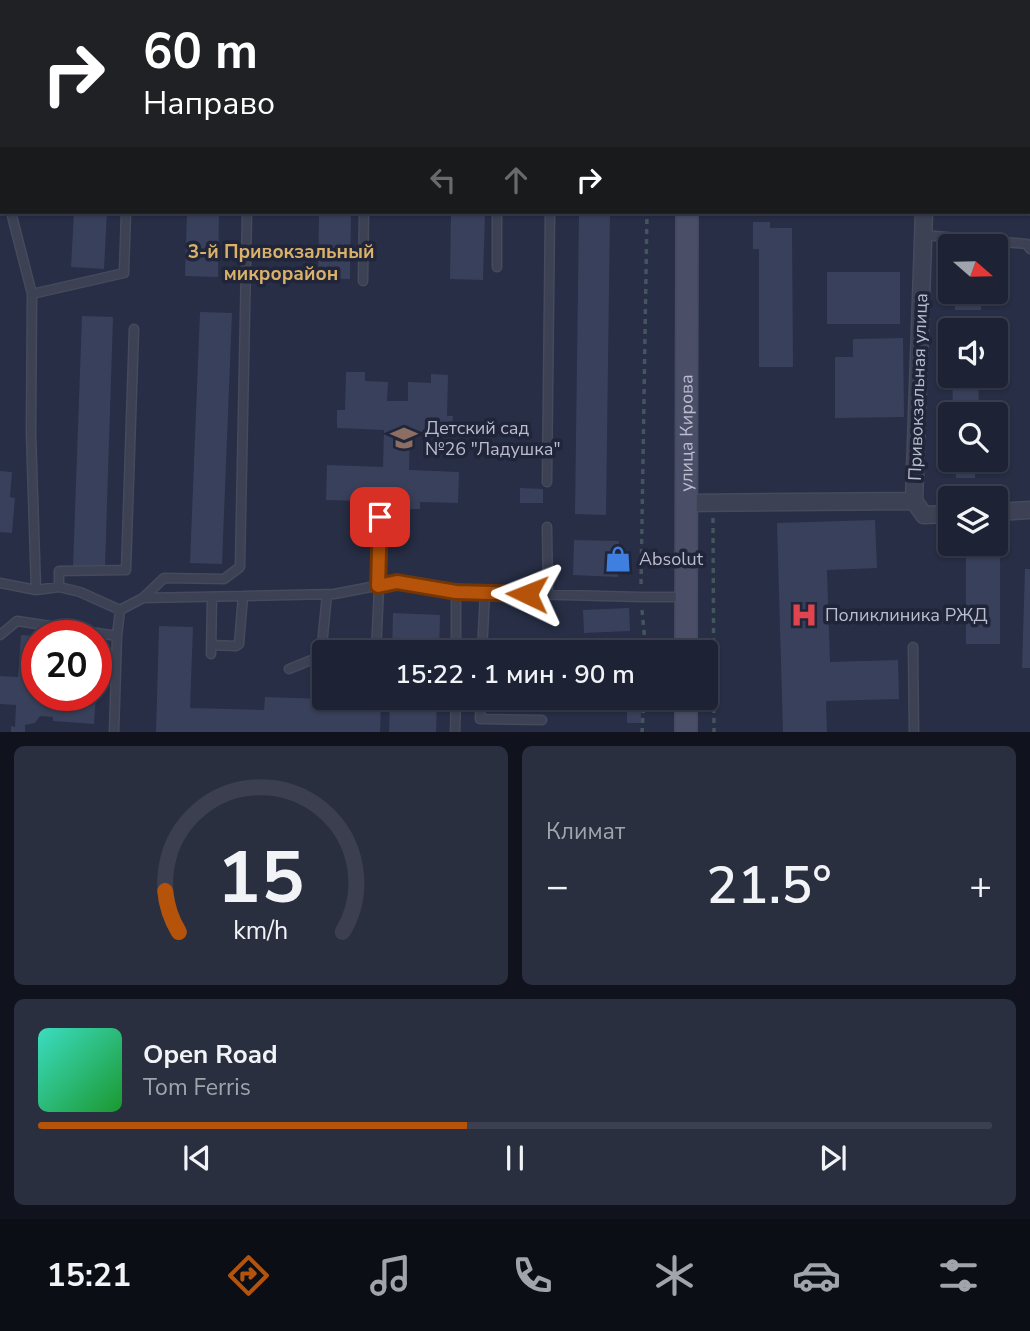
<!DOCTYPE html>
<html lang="ru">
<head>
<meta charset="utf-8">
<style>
	body { margin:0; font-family:"Nunito Sans",sans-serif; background:#2a2f40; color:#f1f3f6; height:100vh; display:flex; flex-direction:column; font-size:26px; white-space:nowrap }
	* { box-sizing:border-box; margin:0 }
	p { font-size:23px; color:#a0a4ac }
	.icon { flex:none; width:38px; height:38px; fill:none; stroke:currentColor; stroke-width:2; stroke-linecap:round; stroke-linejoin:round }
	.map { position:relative; height:732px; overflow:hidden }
	.panel { display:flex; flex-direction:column; gap:14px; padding:14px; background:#10131d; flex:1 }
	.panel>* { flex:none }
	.banner { position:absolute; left:0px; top:0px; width:1031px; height:214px; box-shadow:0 2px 5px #0004,0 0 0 2px #3b3f4f; background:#202124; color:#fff; overflow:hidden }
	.needle { width:46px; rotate:110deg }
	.fabs { position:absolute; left:938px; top:234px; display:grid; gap:14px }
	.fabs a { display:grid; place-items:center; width:70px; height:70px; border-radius:7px; background:#1d2234; box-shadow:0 2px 5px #0004,0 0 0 2px #3b3f4f; font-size:35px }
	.speed { position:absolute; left:21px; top:620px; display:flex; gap:14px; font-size:35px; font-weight:700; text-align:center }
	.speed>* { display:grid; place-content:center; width:91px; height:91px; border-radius:50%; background:#1d2234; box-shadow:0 2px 5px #0004,0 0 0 2px #3b3f4f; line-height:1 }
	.speed .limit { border:10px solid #d22; background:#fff; color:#111 }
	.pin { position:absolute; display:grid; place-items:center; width:60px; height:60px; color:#fff; margin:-30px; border-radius:14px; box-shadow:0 4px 10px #0006 }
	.me { position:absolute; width:77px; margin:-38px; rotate:272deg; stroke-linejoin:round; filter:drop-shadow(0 0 5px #0008) }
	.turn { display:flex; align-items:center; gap:24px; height:147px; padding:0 28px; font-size:32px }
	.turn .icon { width:91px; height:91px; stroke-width:2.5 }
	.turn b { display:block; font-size:49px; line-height:60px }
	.lanes { display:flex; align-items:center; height:66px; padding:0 28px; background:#0003; justify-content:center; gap:35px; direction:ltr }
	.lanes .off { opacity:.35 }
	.big { font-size:52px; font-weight:600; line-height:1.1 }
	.panel .tile { flex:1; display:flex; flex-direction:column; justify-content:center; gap:10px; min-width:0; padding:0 24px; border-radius:10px; background:#2a2f40 }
	.panel .dial { align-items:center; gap:0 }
	.dial svg { height:182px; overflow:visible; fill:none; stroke:#3b3f4f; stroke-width:7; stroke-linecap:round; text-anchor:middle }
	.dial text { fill:#f1f3f6; stroke:none }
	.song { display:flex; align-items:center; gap:21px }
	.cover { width:84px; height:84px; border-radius:10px; background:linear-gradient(135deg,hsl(170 70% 55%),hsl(130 70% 35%)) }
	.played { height:7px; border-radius:4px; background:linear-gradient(90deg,#b45309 45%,#3b3f4f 45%) }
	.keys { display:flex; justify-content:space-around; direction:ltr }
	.heat { display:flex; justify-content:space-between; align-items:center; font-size:38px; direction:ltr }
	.panel .tiles { flex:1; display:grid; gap:14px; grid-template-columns:1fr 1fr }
	.tile:last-child { grid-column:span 2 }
	.trip { position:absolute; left:312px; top:640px; width:406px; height:70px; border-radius:7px; background:#1d2234; box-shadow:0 2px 5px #0004,0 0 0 2px #3b3f4f; font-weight:600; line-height:70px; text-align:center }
	.dock { display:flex; height:112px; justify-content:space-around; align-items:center; background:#0c0e15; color:#a0a4ac }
	.dock .icon { width:49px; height:49px }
	.dock .current { color:#b45309 }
	.dock b { font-size:32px; color:#f1f3f6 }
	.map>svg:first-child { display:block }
</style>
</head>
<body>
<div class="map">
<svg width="1030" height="733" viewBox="0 0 1030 733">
	<rect width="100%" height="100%" fill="#272e45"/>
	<path fill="#39405b" d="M74,212H107L104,269L71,267Z
		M187,212H219L218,277L185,276Z
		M319,212H351L350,279L318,278Z
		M451,212H485L483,280L450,279Z
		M579,212H610L606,515L575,514Z
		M753,222H770V228H792L793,367H759V249H753Z
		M827,272H900V324H827Z
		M955,292H981V310H955Z
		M200,312L232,313L222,564L190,563Z
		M82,316L113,317L105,567L73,566Z
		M903,338L904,417L835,418V357H853V339Z
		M346,372H365V381L388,382L387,401H408V382L431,383V374L448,375L447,416H453L452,434L410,432L409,470L459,472L458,503L420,502V509H403L404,489L382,488V508H364V501L326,500L327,465L383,467L384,430L337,428V410H345Z
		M952,376H978L979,407L953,408Z
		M955,460H975V478H956Z
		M0,471L12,472L10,497L15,498L12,533L0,532Z
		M520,488L543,489V503H520Z
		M875,520L877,568L827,570L830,662L898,660L899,699L826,701L827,733H783L777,523Z
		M574,540L619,541L618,577L573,575Z
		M996,542H1000V644H966V544H996Z
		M1025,569H1030V668H1022Z
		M629,608L630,631L584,633L583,610Z
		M393,613L440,615L439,653H392Z
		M159,626L193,627L190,708L264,710L265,697L381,701L380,733H156Z
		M21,635L37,636V695H96L94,724L53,721V717L40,716L35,723L25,725V733H11V726L15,727L16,705L0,704V676L18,677Z
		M390,698H437L436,733H389Z
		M560,698H605V706L579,705V711H560Z
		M627,698H641V723H627Z"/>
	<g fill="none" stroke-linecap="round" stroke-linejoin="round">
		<g stroke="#454a5d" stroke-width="11">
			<path id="service" d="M418,0L420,2
				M14,2V0
				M165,2V0
				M368,2V0
				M455,2V0
				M0,189L2,192
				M11,212L32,294L31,433L36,590L59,587L80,592L120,610L117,636L114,733
				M924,235L1027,244L1030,249
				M497,267V212
				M363,281L364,212
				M32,294L124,273L126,212
				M547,482L550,212
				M547,527L548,595
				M0,583L36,590
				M59,587V571L126,570L134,329
				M143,598L164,578L224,579L240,567L247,212
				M120,610L143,598L334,594L397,582L456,592L641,597H686
				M0,635L17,621L117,636
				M211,645L236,646L239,644L243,596
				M913,647L914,733
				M376,653L380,565V517
				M456,653V592
				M482,653L485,592
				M211,654L212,597
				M289,669L321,656L327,594
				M481,698L480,719L542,720
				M455,733L456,698"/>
		</g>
		<g stroke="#454a5d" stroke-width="19">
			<path id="minor" d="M923,0V2
				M914,501L924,515L950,514
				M686,503L914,501L924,212
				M996,512L1030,510"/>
		</g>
		<g stroke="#454a5d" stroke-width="24">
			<g id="secondary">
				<path d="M689,2V0"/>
				<path id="s1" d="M686,653L687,212"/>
				<path d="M686,733V698"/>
			</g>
		</g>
		<path stroke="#43555d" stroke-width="3.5" stroke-dasharray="5 5" stroke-linecap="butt" d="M262,2V0
			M713,518L714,733
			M641,584L647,212
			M642,610L646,653
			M642,733L644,698"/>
		<use href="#service" stroke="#3c4154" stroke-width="8"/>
		<use href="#minor" stroke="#3c4154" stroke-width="16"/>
		<use href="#secondary" stroke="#4a4e67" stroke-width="21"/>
	</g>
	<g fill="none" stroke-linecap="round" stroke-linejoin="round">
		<g stroke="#753606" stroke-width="18">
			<path id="route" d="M380,517L378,586L397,582L456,592L527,594"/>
		</g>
		<use href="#route" stroke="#b45309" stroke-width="12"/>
	</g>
	<defs>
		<g id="school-bare" transform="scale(2.1)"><path d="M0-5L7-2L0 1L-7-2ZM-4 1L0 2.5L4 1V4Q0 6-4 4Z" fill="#8d6e63" stroke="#20253a" stroke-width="2.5" paint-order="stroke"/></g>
		<g id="shop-bare" transform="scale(2.1)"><path d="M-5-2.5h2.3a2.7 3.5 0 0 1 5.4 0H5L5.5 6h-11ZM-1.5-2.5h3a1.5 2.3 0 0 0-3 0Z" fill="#3f7fe0" stroke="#20253a" stroke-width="2.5" paint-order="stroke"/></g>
		<g id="hospital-bare" transform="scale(2.1)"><path d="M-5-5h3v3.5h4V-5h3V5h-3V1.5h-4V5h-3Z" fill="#e0444e" stroke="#20253a" stroke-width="2.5" paint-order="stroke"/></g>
	</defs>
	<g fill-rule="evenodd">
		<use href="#school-bare" x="404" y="438"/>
		<use href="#shop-bare" x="618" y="559"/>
		<use href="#hospital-bare" x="804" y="615"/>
	</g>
	<g text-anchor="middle" stroke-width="7" stroke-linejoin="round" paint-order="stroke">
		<g font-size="18" fill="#babdcd" stroke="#20253a">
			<text transform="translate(918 387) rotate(-88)" y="6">Привокзальная улица</text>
			<text dy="6" stroke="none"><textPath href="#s1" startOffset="220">улица Кирова</textPath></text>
		</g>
		<g font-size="18" fill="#babdcd" stroke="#20253a" text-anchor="start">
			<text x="425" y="434">Детский сад<tspan x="425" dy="21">№26 "Ладушка"</tspan></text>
			<text x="639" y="565">Absolut</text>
			<text x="825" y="621">Поликлиника РЖД</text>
		</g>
		<g font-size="19" font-weight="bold" fill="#d9b169" stroke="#20253a">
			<text x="281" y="258">3-й Привокзальный<tspan x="281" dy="22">микрорайон</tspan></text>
		</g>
	</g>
</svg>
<div class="fabs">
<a><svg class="needle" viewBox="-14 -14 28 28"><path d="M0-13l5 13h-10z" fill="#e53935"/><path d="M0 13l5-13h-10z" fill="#a0a4ac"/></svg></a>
<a><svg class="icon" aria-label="sound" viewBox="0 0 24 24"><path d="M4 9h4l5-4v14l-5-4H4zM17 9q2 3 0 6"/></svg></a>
<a><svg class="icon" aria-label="search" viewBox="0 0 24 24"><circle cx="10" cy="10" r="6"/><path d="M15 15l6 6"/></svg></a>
<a><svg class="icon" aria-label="layers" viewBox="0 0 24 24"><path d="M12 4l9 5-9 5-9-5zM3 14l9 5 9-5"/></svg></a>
</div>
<div class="speed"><div class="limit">20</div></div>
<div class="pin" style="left:380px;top:517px;background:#d93025"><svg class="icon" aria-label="arrive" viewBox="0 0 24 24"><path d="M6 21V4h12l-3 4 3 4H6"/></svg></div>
<svg class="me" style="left:527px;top:594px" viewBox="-20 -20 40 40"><path d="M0-17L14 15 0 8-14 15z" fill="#b45309" stroke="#fff" stroke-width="4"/></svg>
<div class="trip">15:22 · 1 мин · 90 m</div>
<div class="banner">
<div class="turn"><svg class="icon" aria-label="right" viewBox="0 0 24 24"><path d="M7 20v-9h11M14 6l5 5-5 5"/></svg><div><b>60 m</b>Направо</div></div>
<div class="lanes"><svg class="icon off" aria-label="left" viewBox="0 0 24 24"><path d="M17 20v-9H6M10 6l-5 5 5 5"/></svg><svg class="icon off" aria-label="ahead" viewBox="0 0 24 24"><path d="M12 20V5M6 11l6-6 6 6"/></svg><svg class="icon" aria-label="right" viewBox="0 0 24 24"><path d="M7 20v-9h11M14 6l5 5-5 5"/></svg></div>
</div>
</div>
<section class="panel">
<div class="tiles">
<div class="tile dial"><svg viewBox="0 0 100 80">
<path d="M14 69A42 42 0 1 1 86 69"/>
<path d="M14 69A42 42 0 0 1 8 51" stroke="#b45309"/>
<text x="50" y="56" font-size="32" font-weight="700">15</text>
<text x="50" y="72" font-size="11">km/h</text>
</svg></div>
<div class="tile"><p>Климат</p>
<div class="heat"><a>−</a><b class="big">21.5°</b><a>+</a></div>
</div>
<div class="tile">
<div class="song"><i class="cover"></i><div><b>Open Road</b><p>Tom Ferris</p></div></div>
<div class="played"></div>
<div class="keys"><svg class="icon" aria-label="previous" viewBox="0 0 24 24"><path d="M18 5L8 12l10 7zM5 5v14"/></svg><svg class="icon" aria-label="pause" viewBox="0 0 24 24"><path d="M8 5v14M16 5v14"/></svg><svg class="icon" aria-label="next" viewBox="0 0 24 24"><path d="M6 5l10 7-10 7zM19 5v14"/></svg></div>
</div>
</div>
</section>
<nav class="dock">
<b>15:21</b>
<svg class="icon current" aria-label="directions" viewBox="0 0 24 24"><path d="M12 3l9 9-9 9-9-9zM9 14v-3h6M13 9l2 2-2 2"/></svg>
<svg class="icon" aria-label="music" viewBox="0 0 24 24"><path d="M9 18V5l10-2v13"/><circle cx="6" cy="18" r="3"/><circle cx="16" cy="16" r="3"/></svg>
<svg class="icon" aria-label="phone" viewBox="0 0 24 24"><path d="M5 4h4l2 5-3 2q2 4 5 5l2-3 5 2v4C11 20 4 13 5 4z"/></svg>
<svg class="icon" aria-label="climate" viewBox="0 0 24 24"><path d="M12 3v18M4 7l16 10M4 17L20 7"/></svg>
<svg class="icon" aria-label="car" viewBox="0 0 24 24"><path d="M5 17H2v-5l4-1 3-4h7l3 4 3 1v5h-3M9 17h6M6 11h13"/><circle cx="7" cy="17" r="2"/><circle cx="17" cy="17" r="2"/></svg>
<svg class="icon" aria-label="filters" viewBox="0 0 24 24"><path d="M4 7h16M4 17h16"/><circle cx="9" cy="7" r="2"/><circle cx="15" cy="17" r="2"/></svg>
</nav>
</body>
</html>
